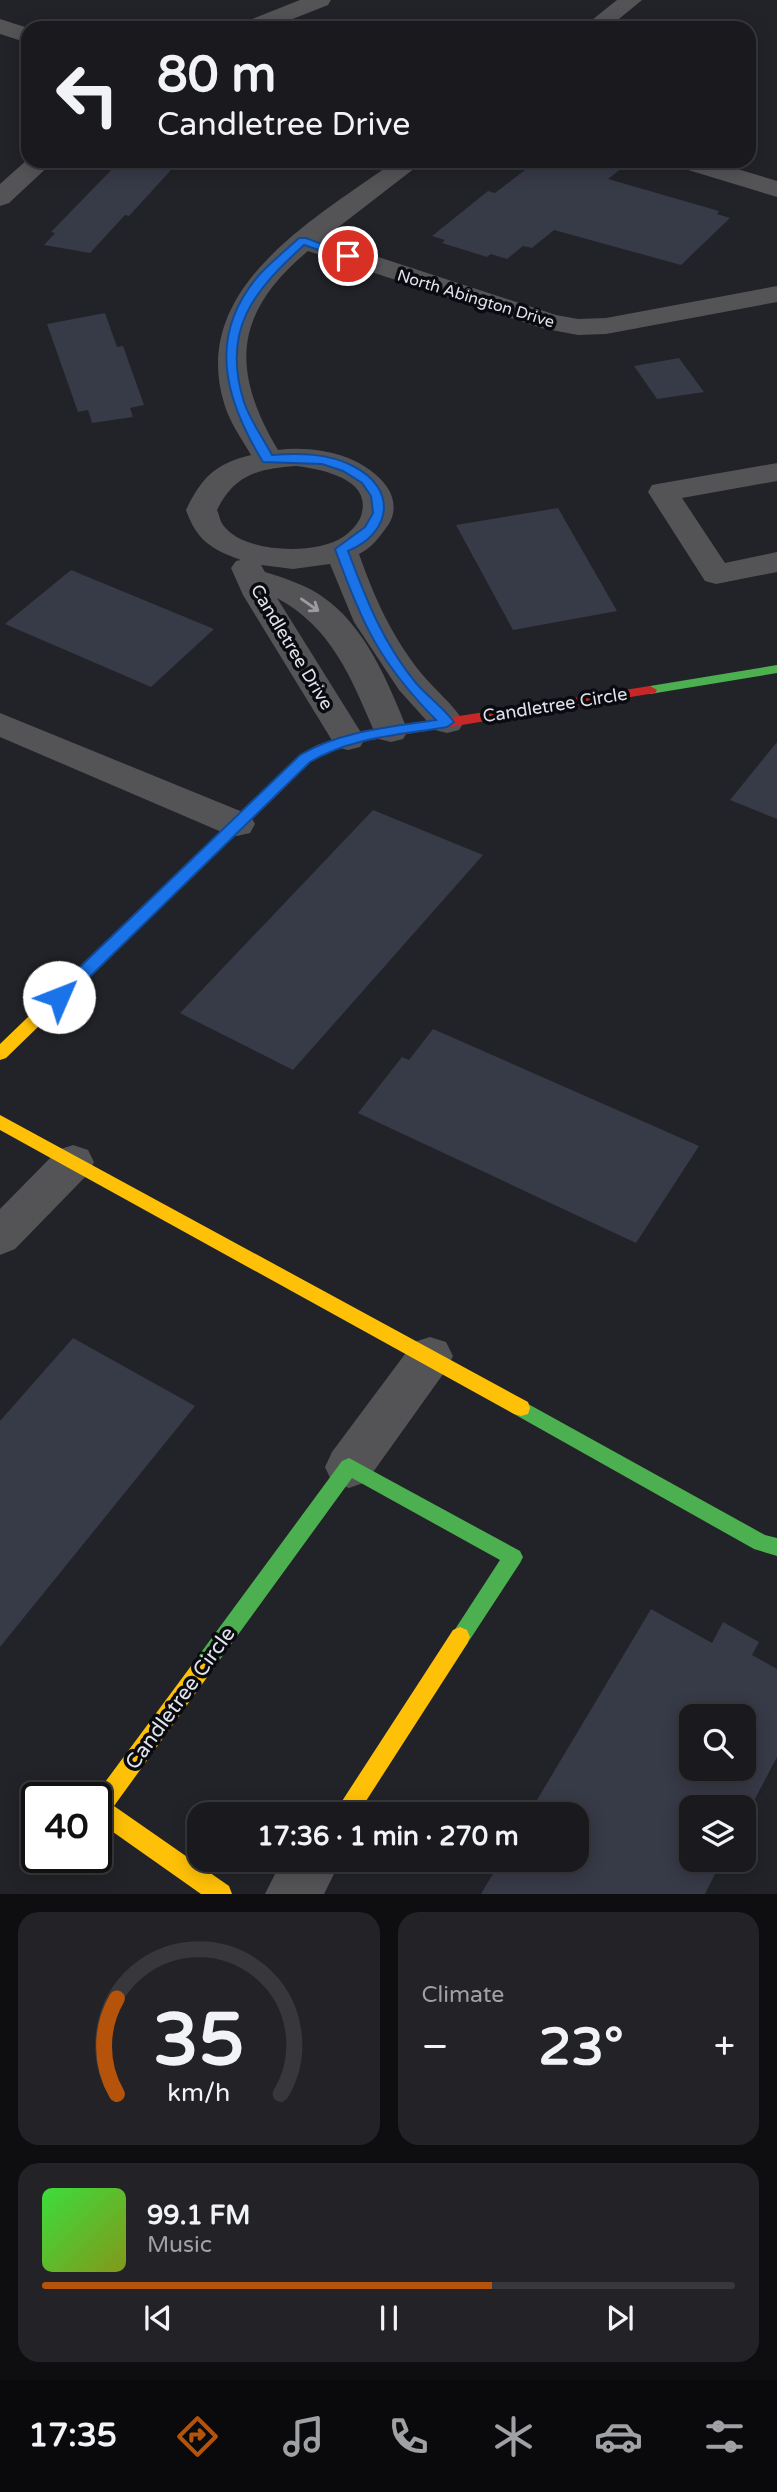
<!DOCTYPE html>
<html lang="en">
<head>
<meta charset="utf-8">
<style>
	body { margin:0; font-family:"Varela Round",sans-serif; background:#232327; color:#f1f3f6; height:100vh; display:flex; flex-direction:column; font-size:26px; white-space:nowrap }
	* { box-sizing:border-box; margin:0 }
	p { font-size:23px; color:#9fa1a4 }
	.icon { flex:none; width:38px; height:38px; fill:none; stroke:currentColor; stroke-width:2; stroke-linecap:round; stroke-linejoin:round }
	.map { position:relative; height:1894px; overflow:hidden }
	.panel { display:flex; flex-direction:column; gap:18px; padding:18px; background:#0e0e10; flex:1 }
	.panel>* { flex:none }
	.guide { position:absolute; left:21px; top:21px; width:735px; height:147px; border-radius:21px; box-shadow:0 4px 18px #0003,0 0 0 2px #38383c; background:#1a1a1e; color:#f1f3f6; overflow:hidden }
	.fabs { position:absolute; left:679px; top:1704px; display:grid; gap:14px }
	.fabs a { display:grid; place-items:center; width:77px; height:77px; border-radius:14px; background:#1a1a1e; box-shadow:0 4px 18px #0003,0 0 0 2px #38383c; font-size:35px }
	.speed { position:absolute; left:21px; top:1782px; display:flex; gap:14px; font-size:35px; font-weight:700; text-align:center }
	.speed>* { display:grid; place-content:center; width:91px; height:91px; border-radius:50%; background:#1a1a1e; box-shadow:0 4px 18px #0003,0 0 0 2px #38383c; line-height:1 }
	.speed .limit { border:4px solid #111; border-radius:10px; background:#fff; color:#111 }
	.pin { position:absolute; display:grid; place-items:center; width:60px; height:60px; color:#fff; margin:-30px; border:4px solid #fff; border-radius:50%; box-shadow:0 2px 7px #0007 }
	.me { position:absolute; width:77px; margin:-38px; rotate:46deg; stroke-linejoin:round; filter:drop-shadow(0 0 5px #0008) }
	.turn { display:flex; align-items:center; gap:24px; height:147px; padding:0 21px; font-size:32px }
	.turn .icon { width:91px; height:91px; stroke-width:2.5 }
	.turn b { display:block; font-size:49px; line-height:60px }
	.big { font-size:52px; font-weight:700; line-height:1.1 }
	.panel .tile { flex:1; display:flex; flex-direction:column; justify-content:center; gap:10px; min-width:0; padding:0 24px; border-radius:21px; background:#232327 }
	.panel .dial { align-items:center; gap:0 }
	.dial svg { height:182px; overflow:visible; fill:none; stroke:#38383c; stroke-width:7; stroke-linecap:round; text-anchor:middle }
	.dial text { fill:#f1f3f6; stroke:none }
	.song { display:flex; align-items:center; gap:21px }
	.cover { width:84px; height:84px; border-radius:10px; background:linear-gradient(135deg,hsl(120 70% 55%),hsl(70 70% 35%)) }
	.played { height:7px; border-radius:4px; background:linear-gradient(90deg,#b45309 65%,#38383c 65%) }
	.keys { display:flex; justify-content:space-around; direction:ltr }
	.heat { display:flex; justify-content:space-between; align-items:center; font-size:38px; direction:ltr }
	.panel .tiles { flex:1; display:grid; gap:18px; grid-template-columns:1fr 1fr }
	.tile:last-child { grid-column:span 2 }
	.trip { position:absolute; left:187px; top:1802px; width:402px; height:70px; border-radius:21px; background:#1a1a1e; box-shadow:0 4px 18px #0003,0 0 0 2px #38383c; font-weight:700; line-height:70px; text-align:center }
	.tabs { display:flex; height:112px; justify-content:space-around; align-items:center; background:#0a0a0c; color:#9fa1a4 }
	.tabs .icon { width:49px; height:49px }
	.tabs .on { color:#b45309 }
	.tabs b { font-size:32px; color:#f1f3f6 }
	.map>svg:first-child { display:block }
</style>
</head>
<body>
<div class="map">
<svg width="777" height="1894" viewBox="0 0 777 1894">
	<rect width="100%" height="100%" fill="#222328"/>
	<path fill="#373a47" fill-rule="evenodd" d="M537,161H631L608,179L719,211L717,214L730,218L681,265L554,230L532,248L523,246L507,259L491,254L487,257L442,243L445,240L432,236L488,191L495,193Z
		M126,162L171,170L129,216L125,215L90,253L44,245L55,233L51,232L118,163L124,164Z
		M105,313L117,347L123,346L144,405L130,408L133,417L92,423L88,410L78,412L47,324Z
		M679,358L704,392L657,399L634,366Z
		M558,508L617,611L513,630L456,525Z
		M71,570L214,629L151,687L5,624Z
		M777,742V819L730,800Z
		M373,810L483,855L293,1070L180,1013Z
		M433,1029L699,1146L636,1243L358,1113L402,1057L409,1060Z
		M73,1338L195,1406L0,1647V1421Z
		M651,1609L712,1643L723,1622L759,1642L752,1655L777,1669V1757L744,1820V1808H691V1860H722L705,1894H481L501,1860H578V1815H528ZM691,1717H744V1769H691Z"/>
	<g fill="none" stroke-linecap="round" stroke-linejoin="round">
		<path fill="#545457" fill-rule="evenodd" d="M300,0H331L328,5L270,28H239L242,23Z
			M617,0H642L608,28H582Z
			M0,19L28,28V43L0,34Z
			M28,159L54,161L9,203L0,206V184Z
			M395,161H424L323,239L556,315L578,319L606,318L777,286V302L606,334L578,335L541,328L308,251C234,313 230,369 278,450C316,445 364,455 387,487C396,500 396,516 386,528C379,538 370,549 359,554C374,597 392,637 421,673C435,690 453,704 464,722L459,730L447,733L435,730L399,690L354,622L330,564L293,569L261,565L265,572C284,578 303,584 320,595C366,625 388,683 408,731L403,739L391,742L379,739L374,731C351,677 331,627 277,598L365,739L360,747L348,750L336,747L243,595L231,568L236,561L241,560C211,549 197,541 186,510C202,477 215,464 251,455C241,438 229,421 224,403C189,287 316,218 395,161ZM296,466C320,469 370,478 362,512C361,521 351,532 343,537C316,555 244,554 223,525C220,521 219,514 217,510C235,474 258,469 296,466Z
			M671,161H711L777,181V197L675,166Z
			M777,463V481L682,498L725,563L777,552V572L716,584L705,581L648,492L652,485L663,483Z
			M0,713L250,815L255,824L250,833L237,836L224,833L0,737Z
			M73,1145L88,1150L94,1162L88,1174L15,1249L0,1255V1209L58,1150Z
			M430,1337L446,1342L453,1356L446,1370L366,1482L349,1488L332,1482L325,1467L332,1452L414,1342Z
			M282,1860H341L324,1894H265Z"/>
		<path fill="#4caf50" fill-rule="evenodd" d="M777,665V673L650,694L643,690L650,686Z
			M521,1400L765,1535L777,1538V1556L754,1549L514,1414L512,1408L514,1402Z
			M349,1458L520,1551L523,1557L520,1563L467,1644L460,1647L453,1644L450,1637L500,1560L352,1478L208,1676L201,1679L194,1676L191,1669L194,1662L342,1461Z"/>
		<path fill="#ffc107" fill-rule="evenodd" d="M253,804L260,809L258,813L6,1058L0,1060V1044L248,805Z
			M0,1115L528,1402L530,1408L528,1414L521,1416L514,1414L0,1130Z
			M460,1627L467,1630L470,1637L467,1644L357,1815H333L453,1630Z
			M201,1659L208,1662L211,1669L208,1676L114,1806L229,1886L232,1894H201L96,1820L94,1797L194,1662Z"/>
		<path fill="#c62828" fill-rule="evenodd" d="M650,686L657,690L655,693L365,741L327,751L310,762L258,813L253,814L246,809L300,756L317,745L364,731Z"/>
	</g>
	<defs><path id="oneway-shaft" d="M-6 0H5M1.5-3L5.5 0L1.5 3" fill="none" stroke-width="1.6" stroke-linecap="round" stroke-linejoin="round" transform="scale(1.75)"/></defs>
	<use stroke="#9a9ca0" href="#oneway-shaft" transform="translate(310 605) rotate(35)"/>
	<path fill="#1a73e8" stroke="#114b97" stroke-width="2" d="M299,238H306L353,256L348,260L304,245C254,291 221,329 244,402C250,420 263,438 272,455C299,453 328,453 353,466C397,488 393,532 348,551C366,599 383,643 416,683C428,697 444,708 454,722L447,727C401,735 351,737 310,762L65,1001H54L51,997L54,992L300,755C341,731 390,727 436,720C379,662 362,624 335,549L365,527L373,513L371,496L362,483L343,471L322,464L263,462C225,400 206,336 259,275C271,262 286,250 299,238Z"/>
	<g text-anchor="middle" stroke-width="7" stroke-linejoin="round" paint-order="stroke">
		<g font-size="16" fill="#e0e3ea" stroke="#0a0b10">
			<text transform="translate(476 298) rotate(17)" y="6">North Abington Drive</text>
		</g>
		<g font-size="18" fill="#e0e3ea" stroke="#0a0b10">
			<text transform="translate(292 647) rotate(59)" y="6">Candletree Drive</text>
			<text transform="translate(555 705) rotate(-9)" y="6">Candletree Circle</text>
		</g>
		<g font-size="21" fill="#e0e3ea" stroke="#0a0b10">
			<text transform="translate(180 1698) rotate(-54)" y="7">Candletree Circle</text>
		</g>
	</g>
</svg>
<div class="fabs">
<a><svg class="icon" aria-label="search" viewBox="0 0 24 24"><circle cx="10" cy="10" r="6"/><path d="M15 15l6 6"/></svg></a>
<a><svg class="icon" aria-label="layers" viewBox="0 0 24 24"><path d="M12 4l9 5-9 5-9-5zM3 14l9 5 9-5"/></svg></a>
</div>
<div class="speed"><div class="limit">40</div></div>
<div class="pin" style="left:348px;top:256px;background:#d93025"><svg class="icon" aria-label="arrive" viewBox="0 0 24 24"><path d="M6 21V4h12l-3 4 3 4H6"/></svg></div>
<svg class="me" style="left:59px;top:997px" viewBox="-20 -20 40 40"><circle r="19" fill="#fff"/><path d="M0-13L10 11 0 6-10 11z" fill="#1a73e8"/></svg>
<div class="trip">17:36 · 1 min · 270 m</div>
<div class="guide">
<div class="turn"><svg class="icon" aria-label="left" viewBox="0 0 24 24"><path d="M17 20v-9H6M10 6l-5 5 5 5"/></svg><div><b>80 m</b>Candletree Drive</div></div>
</div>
</div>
<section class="panel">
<div class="tiles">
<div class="tile dial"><svg viewBox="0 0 100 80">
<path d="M14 69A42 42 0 1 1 86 69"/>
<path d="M14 69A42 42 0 0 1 14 27" stroke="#b45309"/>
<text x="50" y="56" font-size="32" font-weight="700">35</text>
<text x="50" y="72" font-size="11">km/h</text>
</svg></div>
<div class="tile"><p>Climate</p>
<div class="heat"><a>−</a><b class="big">23°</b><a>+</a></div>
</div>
<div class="tile">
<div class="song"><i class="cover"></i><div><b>99.1 FM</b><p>Music</p></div></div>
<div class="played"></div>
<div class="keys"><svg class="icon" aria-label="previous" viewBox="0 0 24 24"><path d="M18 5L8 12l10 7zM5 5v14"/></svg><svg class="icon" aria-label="pause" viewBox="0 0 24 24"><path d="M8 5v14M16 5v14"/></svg><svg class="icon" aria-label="next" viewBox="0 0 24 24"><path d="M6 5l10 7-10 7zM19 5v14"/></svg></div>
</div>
</div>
</section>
<nav class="tabs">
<b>17:35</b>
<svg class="icon on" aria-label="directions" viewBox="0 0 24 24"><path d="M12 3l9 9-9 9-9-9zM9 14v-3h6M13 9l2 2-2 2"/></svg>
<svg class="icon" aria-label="music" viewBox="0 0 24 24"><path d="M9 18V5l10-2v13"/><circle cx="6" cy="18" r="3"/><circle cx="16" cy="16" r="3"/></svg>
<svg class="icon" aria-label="phone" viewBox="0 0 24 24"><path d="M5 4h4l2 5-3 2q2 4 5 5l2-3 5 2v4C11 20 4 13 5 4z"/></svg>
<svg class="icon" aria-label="climate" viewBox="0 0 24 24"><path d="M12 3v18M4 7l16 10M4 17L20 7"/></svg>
<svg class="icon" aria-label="car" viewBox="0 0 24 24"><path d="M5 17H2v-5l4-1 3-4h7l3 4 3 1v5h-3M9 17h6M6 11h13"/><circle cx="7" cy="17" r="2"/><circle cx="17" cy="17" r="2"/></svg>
<svg class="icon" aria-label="filters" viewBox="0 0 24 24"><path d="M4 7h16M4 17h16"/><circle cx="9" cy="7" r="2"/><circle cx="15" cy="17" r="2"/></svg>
</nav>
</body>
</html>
